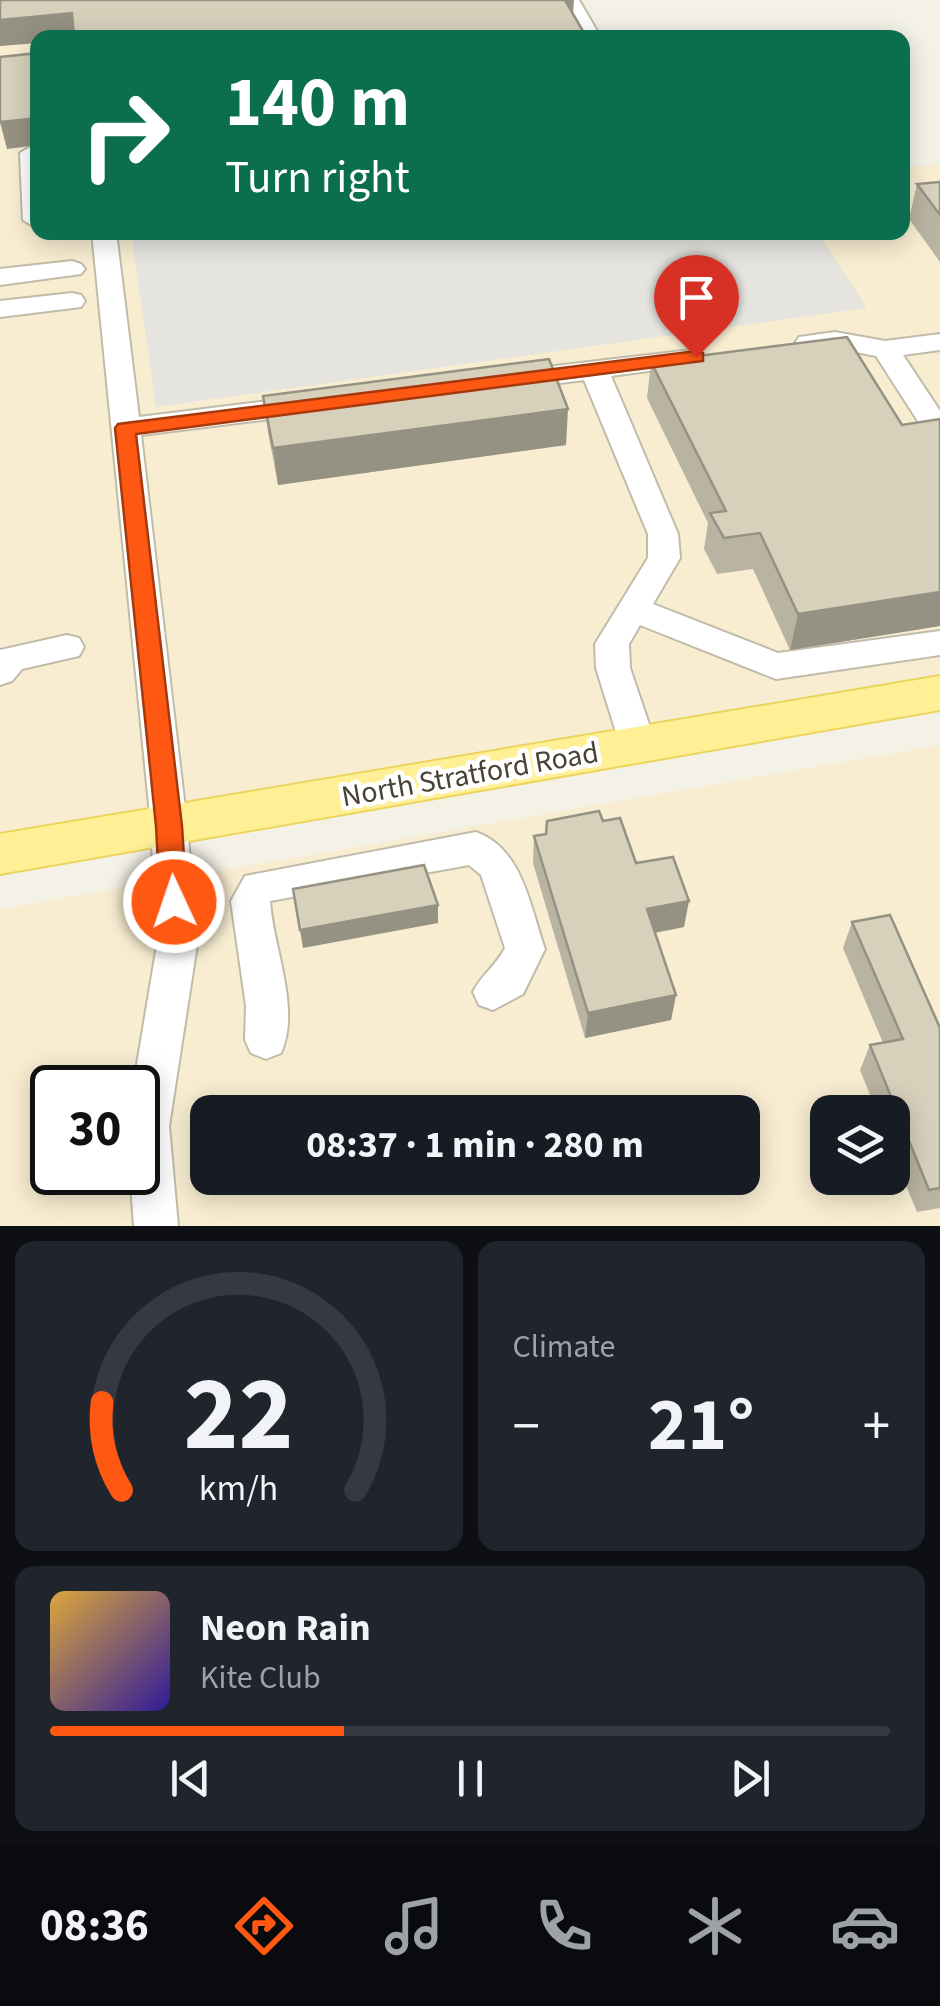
<!DOCTYPE html>
<html lang="en">
<head>
<meta charset="utf-8">
<style>
	body { margin:0; font-family:"Source Sans 3",sans-serif; background:#20242c; color:#f1f3f6; height:100vh; display:flex; flex-direction:column; font-size:38px; white-space:nowrap }
	* { box-sizing:border-box; margin:0 }
	p { font-size:32px; color:#9ea1a6 }
	.icon { flex:none; width:55px; height:55px; fill:none; stroke:currentColor; stroke-width:2; stroke-linecap:round; stroke-linejoin:round }
	.map { position:relative; height:1226px; overflow:hidden }
	.side { display:flex; flex-direction:column; gap:15px; padding:15px; background:#0d0f14; flex:1 }
	.side>* { flex:none }
	.guide { position:absolute; left:30px; top:30px; width:880px; height:210px; border-radius:20px; box-shadow:0 5px 25px #0003; background:#0b6e4f; color:#fff; overflow:hidden }
	.fabs { position:absolute; left:810px; top:1095px; display:grid; gap:20px }
	.fabs a { display:grid; place-items:center; width:100px; height:100px; border-radius:20px; background:#171b24; box-shadow:0 5px 25px #0003; font-size:50px }
	.speed { position:absolute; left:30px; top:1065px; display:flex; gap:20px; font-size:50px; font-weight:700; text-align:center }
	.speed>* { display:grid; place-content:center; width:130px; height:130px; border-radius:50%; background:#171b24; box-shadow:0 5px 25px #0003; line-height:1 }
	.speed .limit { border:5px solid #111; border-radius:15px; background:#fff; color:#111 }
	.pin { position:absolute; display:grid; place-items:center; width:85px; height:85px; color:#fff; margin:-102px -42px; border-radius:50% 50% 50% 0; rotate:-45deg; box-shadow:0 0 10px #0007 }
	.pin .icon { rotate:45deg }
	.me { position:absolute; width:110px; margin:-55px; rotate:357deg; stroke-linejoin:round; filter:drop-shadow(0 0 8px #0008) }
	.turn { display:flex; align-items:center; gap:35px; height:210px; padding:0 30px; font-size:45px }
	.turn .icon { width:130px; height:130px; stroke-width:2.5 }
	.turn b { display:block; font-size:70px; line-height:85px }
	.big { font-size:75px; font-weight:700; line-height:1.1 }
	.side .card { flex:1; display:flex; flex-direction:column; justify-content:center; gap:15px; min-width:0; padding:0 35px; border-radius:20px; background:#20242c }
	.side .dial { align-items:center; gap:0 }
	.dial svg { height:260px; overflow:visible; fill:none; stroke:#363941; stroke-width:7; stroke-linecap:round; text-anchor:middle }
	.dial text { fill:#f1f3f6; stroke:none }
	.song { display:flex; align-items:center; gap:30px }
	.cover { width:120px; height:120px; border-radius:15px; background:linear-gradient(135deg,hsl(40 70% 55%),hsl(250 70% 35%)) }
	.played { height:10px; border-radius:5px; background:linear-gradient(90deg,#ff5813 35%,#363941 35%) }
	.keys { display:flex; justify-content:space-around; direction:ltr }
	.heat { display:flex; justify-content:space-between; align-items:center; font-size:55px; direction:ltr }
	.side .tiles { flex:1; display:grid; gap:15px; grid-template-columns:1fr 1fr }
	.card:last-child { grid-column:span 2 }
	.trip { position:absolute; left:190px; top:1095px; width:570px; height:100px; border-radius:20px; background:#171b24; box-shadow:0 5px 25px #0003; font-weight:700; line-height:100px; text-align:center }
	.dock { display:flex; height:160px; justify-content:space-around; align-items:center; background:#090b0e; color:#9ea1a6 }
	.dock .icon { width:70px; height:70px }
	.dock .on { color:#ff5813 }
	.dock b { font-size:45px; color:#f1f3f6 }
	.map>svg:first-child { display:block }
</style>
</head>
<body>
<div class="map">
<svg width="940" height="1226" viewBox="0 0 940 1226">
	<rect width="100%" height="100%" fill="#f4f2e7"/>
	<path fill="#f8edd1" fill-rule="evenodd" d="M0,0H582L603,37L38,38V232H902L903,168L940,163V693L0,854Z
		M940,745V1226H0V909ZM52,1088H138V1172H52ZM208,1112H742V1178H208ZM828,1112H892V1178H828Z"/>
	<path fill="#e5e4df" d="M131,233H818L867,308L156,407Z"/>
	<g fill="none" stroke-linecap="round" stroke-linejoin="round">
		<g stroke="#c1bca9" stroke-width="4">
			<path id="minor" d="M559,0H579L601,38H580Z
				M32,146L38,147L35,227L23,220L20,153Z
				M92,232H116L139,417L309,396L319,399L323,405L319,411L309,414L141,435L187,825L197,945L169,1126L178,1226H134L130,1172H138V1088H133L157,945L151,825Z
				M72,261L81,264L85,269L81,274L0,285V269Z
				M72,293L81,295L85,301L81,307L0,317V301Z
				M835,332L885,341L940,334V350L903,355L940,411V442L930,440L876,356L835,348L809,351L795,343L799,337Z
				M691,350L701,352L705,358L701,364L611,376L678,534L680,558L653,604L778,653L940,631V655L776,679L640,625L629,644L630,668L656,745L650,755L638,759L626,755L620,745L596,668L595,644L648,558V534L584,380L512,389L502,386L498,380L502,374L512,371Z
				M67,635L79,638L84,647L79,656L22,669L12,681L0,685V650Z
				M476,832C523,849 530,907 545,949L523,994L493,1010L479,1005L473,992C481,975 496,966 505,948L481,875L469,865L270,901C273,948 301,1008 281,1053L266,1059L251,1053L245,1040L246,1006L231,901L245,876Z"/>
		</g>
		<g stroke="#ecd55e" stroke-width="4">
			<path id="major" d="M940,676V710L0,874V834Z"/>
		</g>
		<use href="#minor" fill="#fff" fill-rule="evenodd"/>
		<use href="#major" fill="#fff095" fill-rule="evenodd"/>
	</g>
	<path fill="#b9b3a1" d="M940,182V262L909,219L917,184Z
		M651,362L902,425L940,419V626L790,650L753,569L717,574L704,549L708,523L647,398Z
		M263,396L566,445L278,485L268,432Z
		M603,821L684,927L655,933L676,995L671,1020L585,1038L533,863L534,836Z
		M852,922L940,1028V1208L917,1212L892,1152V1112H877L860,1070L870,1045L883,1043L843,948Z"/>
	<path fill="#969283" d="M559,0H574L573,13Z
		M72,13L77,38H38V43L0,46V20Z
		M38,118V145L7,149L0,122Z
		M568,409L566,445L278,485L273,448Z
		M940,592V626L790,650L798,614Z
		M689,901L684,927L642,935L647,909Z
		M438,905V923L303,948L300,930Z
		M676,995L671,1020L585,1038L588,1013Z"/>
	<path fill="#d7d0bb" stroke="#969283" stroke-width="2.5" d="M0,0H565L587,38H74L72,13L0,20Z
		M38,53V118L0,122V57Z
		M940,182V215L917,184Z
		M847,337L902,425L940,419V592L798,614L760,533L724,538L710,513L726,511L651,362Z
		M549,359L568,409L273,448L263,396Z
		M599,811L603,821L620,818L636,863L673,857L689,901L647,909L676,995L588,1013L534,836L546,834L547,821Z
		M424,865L438,905L300,930L293,889Z
		M890,915L940,1028V1188L929,1190L870,1045L903,1039L852,922Z"/>
	<path fill="#ff5813" stroke="#a6390c" stroke-width="2.5" d="M696,351L703,353V361L136,434L182,826L187,902L183,910L174,913L164,910L160,902L156,826L115,428L118,424Z"/>
	<g text-anchor="middle" stroke-width="9" stroke-linejoin="round" paint-order="stroke">
		<g font-size="30" fill="#484335" stroke="#fff">
			<text transform="translate(470 774) rotate(-10)" y="10">North Stratford Road</text>
		</g>
	</g>
</svg>
<div class="fabs">
<a><svg class="icon" aria-label="layers" viewBox="0 0 24 24"><path d="M12 4l9 5-9 5-9-5zM3 14l9 5 9-5"/></svg></a>
</div>
<div class="speed"><div class="limit">30</div></div>
<div class="pin" style="left:696px;top:357px;background:#d93025"><svg class="icon" aria-label="arrive" viewBox="0 0 24 24"><path d="M6 21V4h12l-3 4 3 4H6"/></svg></div>
<svg class="me" style="left:174px;top:902px" viewBox="-20 -20 40 40"><circle r="17" fill="#ff5813" stroke="#fff" stroke-width="3"/><path d="M0-11L8 9 0 5-8 9z" fill="#fff"/></svg>
<div class="trip">08:37 · 1 min · 280 m</div>
<div class="guide">
<div class="turn"><svg class="icon" aria-label="right" viewBox="0 0 24 24"><path d="M7 20v-9h11M14 6l5 5-5 5"/></svg><div><b>140 m</b>Turn right</div></div>
</div>
</div>
<section class="side">
<div class="tiles">
<div class="card dial"><svg viewBox="0 0 100 80">
<path d="M14 69A42 42 0 1 1 86 69"/>
<path d="M14 69A42 42 0 0 1 8 42" stroke="#ff5813"/>
<text x="50" y="56" font-size="32" font-weight="700">22</text>
<text x="50" y="72" font-size="11">km/h</text>
</svg></div>
<div class="card"><p>Climate</p>
<div class="heat"><a>−</a><b class="big">21°</b><a>+</a></div>
</div>
<div class="card">
<div class="song"><i class="cover"></i><div><b>Neon Rain</b><p>Kite Club</p></div></div>
<div class="played"></div>
<div class="keys"><svg class="icon" aria-label="previous" viewBox="0 0 24 24"><path d="M18 5L8 12l10 7zM5 5v14"/></svg><svg class="icon" aria-label="pause" viewBox="0 0 24 24"><path d="M8 5v14M16 5v14"/></svg><svg class="icon" aria-label="next" viewBox="0 0 24 24"><path d="M6 5l10 7-10 7zM19 5v14"/></svg></div>
</div>
</div>
</section>
<nav class="dock">
<b>08:36</b>
<svg class="icon on" aria-label="directions" viewBox="0 0 24 24"><path d="M12 3l9 9-9 9-9-9zM9 14v-3h6M13 9l2 2-2 2"/></svg>
<svg class="icon" aria-label="music" viewBox="0 0 24 24"><path d="M9 18V5l10-2v13"/><circle cx="6" cy="18" r="3"/><circle cx="16" cy="16" r="3"/></svg>
<svg class="icon" aria-label="phone" viewBox="0 0 24 24"><path d="M5 4h4l2 5-3 2q2 4 5 5l2-3 5 2v4C11 20 4 13 5 4z"/></svg>
<svg class="icon" aria-label="climate" viewBox="0 0 24 24"><path d="M12 3v18M4 7l16 10M4 17L20 7"/></svg>
<svg class="icon" aria-label="car" viewBox="0 0 24 24"><path d="M5 17H2v-5l4-1 3-4h7l3 4 3 1v5h-3M9 17h6M6 11h13"/><circle cx="7" cy="17" r="2"/><circle cx="17" cy="17" r="2"/></svg>
</nav>
</body>
</html>
